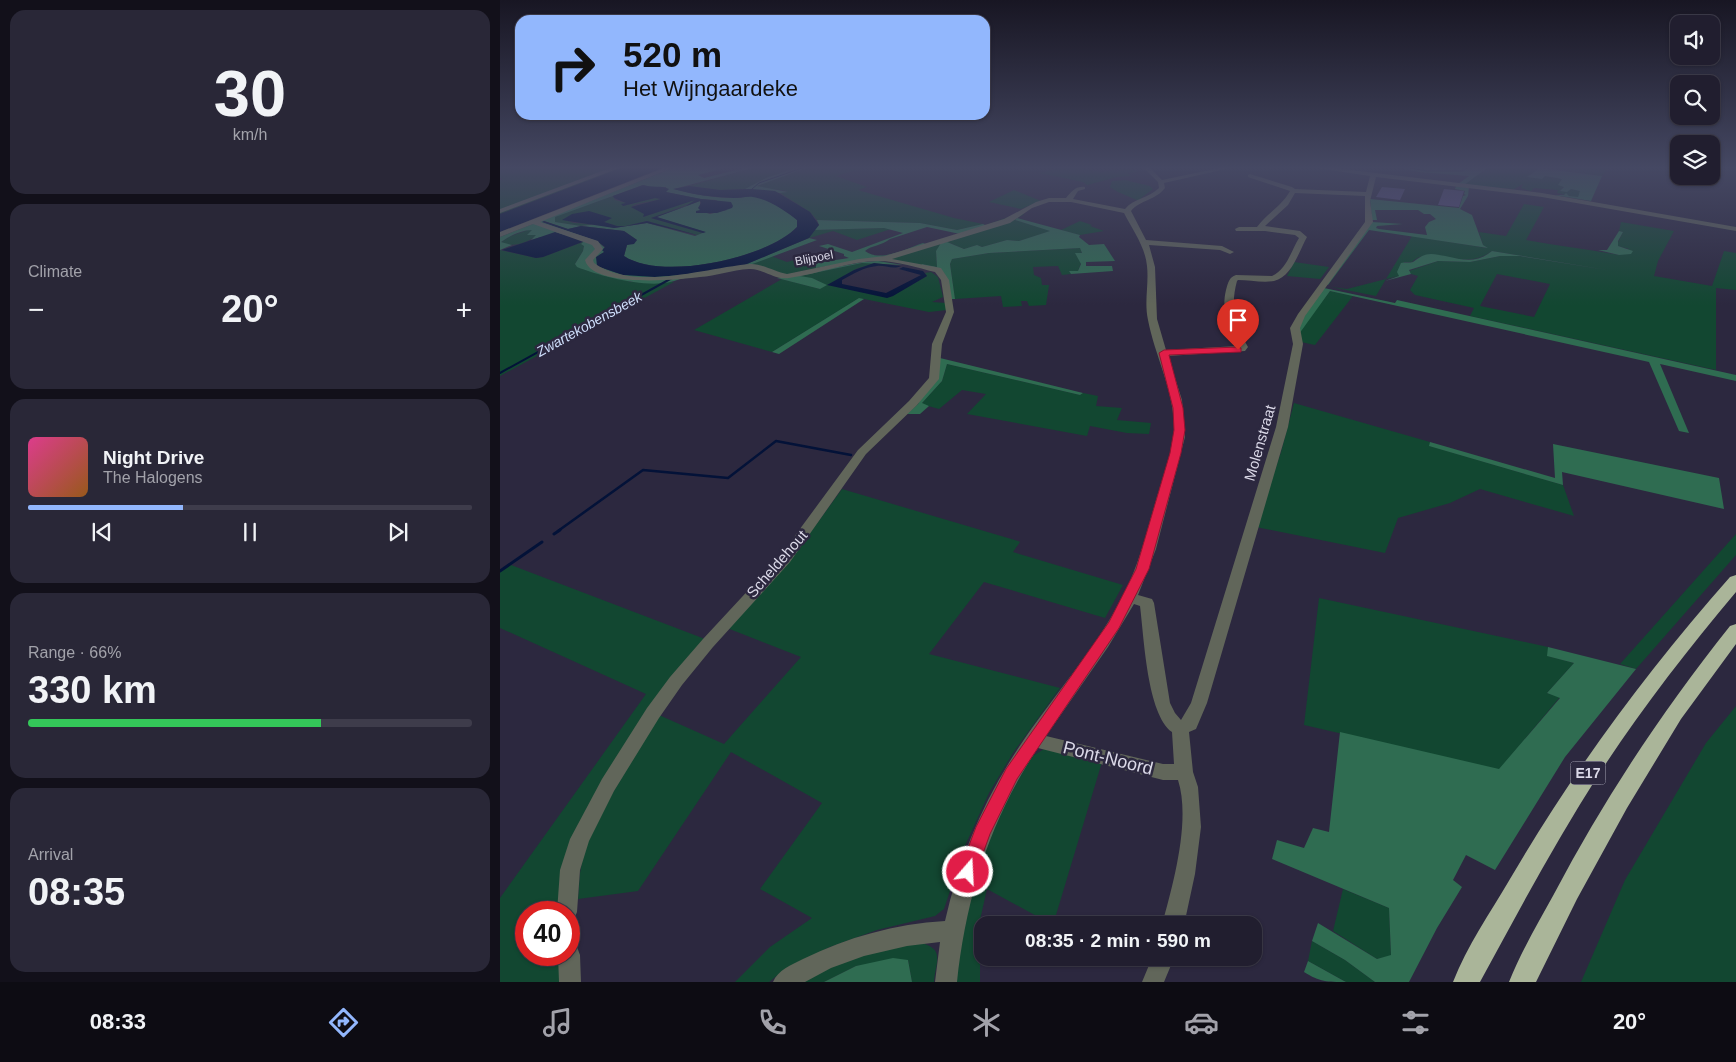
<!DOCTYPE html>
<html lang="en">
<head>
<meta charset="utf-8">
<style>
	body { margin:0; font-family:Helvetica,sans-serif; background:#292737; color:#f1f3f6; height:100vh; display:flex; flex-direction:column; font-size:19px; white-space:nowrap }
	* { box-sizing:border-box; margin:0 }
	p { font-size:16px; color:#a2a2aa }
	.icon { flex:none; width:28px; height:28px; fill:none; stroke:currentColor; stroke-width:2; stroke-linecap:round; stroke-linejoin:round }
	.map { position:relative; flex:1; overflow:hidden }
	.drawer { display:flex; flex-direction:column; gap:10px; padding:10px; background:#12101a; width:500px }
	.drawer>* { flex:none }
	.banner { position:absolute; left:15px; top:15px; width:475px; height:105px; border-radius:15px; box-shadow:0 1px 4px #0004,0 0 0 1px #3e3c4b; background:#92b7fd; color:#111; overflow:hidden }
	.buttons { position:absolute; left:1170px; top:15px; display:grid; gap:10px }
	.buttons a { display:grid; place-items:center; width:50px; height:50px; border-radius:10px; background:#211e2f; box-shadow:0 1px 4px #0004,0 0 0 1px #3e3c4b; font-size:25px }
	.speed { position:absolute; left:15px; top:901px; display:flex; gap:10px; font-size:25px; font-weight:700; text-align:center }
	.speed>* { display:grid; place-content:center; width:65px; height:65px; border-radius:50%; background:#211e2f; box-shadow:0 1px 4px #0004,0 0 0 1px #3e3c4b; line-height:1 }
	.speed .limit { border:8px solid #d22; background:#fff; color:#111 }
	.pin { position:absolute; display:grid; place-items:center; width:42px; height:42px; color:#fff; margin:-51px -21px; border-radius:50% 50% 50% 0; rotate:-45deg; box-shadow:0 0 5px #0007 }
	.pin .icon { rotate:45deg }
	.me { position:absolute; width:55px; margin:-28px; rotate:19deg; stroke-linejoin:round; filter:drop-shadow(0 0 4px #0008) }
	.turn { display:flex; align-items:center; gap:18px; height:105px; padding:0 25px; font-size:22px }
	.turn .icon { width:65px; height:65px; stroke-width:2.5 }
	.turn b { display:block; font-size:35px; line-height:42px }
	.big { font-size:38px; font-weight:600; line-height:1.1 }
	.drawer .widget { flex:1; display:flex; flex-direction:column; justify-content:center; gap:8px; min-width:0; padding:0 18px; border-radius:15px; background:#292737 }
	.drawer .dial { align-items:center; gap:0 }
	.dial b { font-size:65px; line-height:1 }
	.song { display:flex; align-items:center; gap:15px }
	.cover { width:60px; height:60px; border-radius:8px; background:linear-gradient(135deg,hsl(330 70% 55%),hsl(30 70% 35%)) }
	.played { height:5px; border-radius:2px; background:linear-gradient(90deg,#92b7fd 35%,#3e3c4b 35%) }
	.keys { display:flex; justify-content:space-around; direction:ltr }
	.heat { display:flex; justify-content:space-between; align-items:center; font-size:28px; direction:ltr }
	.charge { height:8px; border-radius:4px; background:linear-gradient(90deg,#34c759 66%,#3e3c4b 0) }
	.trip { position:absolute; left:474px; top:916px; width:288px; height:50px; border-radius:15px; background:#211e2f; box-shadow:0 1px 4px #0004,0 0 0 1px #3e3c4b; font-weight:600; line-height:50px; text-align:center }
	.tab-bar { display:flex; height:80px; justify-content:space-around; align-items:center; background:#0d0c13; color:#a2a2aa }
	.tab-bar .icon { width:35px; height:35px }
	.tab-bar .active { color:#92b7fd }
	.tab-bar b { font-size:22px; color:#f1f3f6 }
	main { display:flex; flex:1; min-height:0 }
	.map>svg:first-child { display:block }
</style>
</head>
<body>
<main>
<section class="drawer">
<div class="widget dial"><b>30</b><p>km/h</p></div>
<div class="widget"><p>Climate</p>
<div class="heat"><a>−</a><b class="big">20°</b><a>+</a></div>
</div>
<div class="widget">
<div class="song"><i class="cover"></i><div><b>Night Drive</b><p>The Halogens</p></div></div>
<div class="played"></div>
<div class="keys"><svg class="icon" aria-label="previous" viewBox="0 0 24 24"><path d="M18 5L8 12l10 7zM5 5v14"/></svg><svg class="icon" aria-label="pause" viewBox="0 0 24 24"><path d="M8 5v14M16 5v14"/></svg><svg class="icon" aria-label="next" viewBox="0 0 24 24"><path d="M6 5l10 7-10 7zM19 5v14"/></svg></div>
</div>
<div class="widget"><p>Range · 66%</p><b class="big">330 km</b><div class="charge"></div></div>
<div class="widget"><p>Arrival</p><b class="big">08:35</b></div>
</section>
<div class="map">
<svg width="1236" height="982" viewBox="0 0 1236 982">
	<rect width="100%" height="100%" fill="#2c283f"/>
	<path fill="#124731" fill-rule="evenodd" d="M0,168H121L0,214V180L3,179L0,178Z
		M253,168H295L266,178L245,189L220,190L189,186Z
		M306,168H363L336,176L367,187L358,190L454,218L483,224L457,230L420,223L317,220L310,212L280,193L288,191L257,187L270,180Z
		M558,168H586L583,169L603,172L615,169L616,170L614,173L622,169L634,170L637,172L628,173L631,176L617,177L587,185L583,182L540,173Z
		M987,168H1039L1027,177L1045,176L1062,179L1064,186L1060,191L1071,189L1081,191L1078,198L1057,193L1058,190L1034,188L1031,191L1021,188L1023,184L1014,189L964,185Z
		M1050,168H1108L1102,176Z
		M625,180L650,186L653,189L641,198L643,199L639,201L618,192L610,187L612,181Z
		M514,190L541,201L521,209L489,202Z
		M113,196L115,200L126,203L123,206L155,198L162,199L136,204L131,207L146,214L143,217L192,200L197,201L151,218L203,233L197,235L147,221L126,226H117L104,222L111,218L63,219L73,223L91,224L81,226L55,222V217L59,215Z
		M1024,204L1044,207L1026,240C1057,246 1088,249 1119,255L1129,249L1118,246V242L1123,232L1119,231L1121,222L1174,231L1158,261L1154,276L1212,286L1224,251L1236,253V290L1216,288V370L970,316L974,308L915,295L910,290L918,276L911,274L909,271L938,261L970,262L1000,256H1020L1113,271L992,251C964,273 932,243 912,262H904L899,276L886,279L876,296L831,287L847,289L886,279L912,236L987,248L983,245L979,232L1006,236ZM997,274L1050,284L1034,317L980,306Z
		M520,213L524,214L515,220L551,231L519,241L507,240L482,247L477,245L464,249L450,243L436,251L437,267L422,264L421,266L389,259Z
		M580,221L592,225L590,226L604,231L580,235L561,230Z
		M384,228L391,229L357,240L333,231L309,238L313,230Z
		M28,230H34L28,234L37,235C27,243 13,248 1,242L11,236Z
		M85,241L83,251L75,264L131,282H174L0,376V250L36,258L43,257Z
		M580,248C584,255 581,264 578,271H569L571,274L562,275L558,266L533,267L534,275L541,278L542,285H549L546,305L529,306L527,301H521L522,306L503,307L501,296L455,299L450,264L452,259L489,253Z
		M271,256L287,262L301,258L316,263V268L285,275L247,266Z
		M794,262L829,267L820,279L787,276Z
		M362,263H378L358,268L328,285L390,297L427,276L425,273L431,272L438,277L443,297L432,302L446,303L447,310L429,312L359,298L272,352L194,330L282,279L320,289L322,284L319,281L299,276Z
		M830,291L853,296L815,345L801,342L799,334L801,329Z
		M447,364L580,395L583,393L598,396L596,406L622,408L617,420L651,423L649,434L627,433L590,426L587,436L467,414L486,394L462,390L439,409L421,404L442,381Z
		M794,403L930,442V446L1063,485L1074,516L980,489L950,503L898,518L885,553L756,527L781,452Z
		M342,489L518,541L520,542L513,552L623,585L605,618L484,582L429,654L560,688L513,753L489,793L465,846L444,909L435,916L377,930L330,947L284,970L269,982H235L270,947L312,918L260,889L322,803L231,752L138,891L78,899L80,873L84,851L97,819L159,715L224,744L301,657L227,628L318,522Z
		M1236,534V555L1136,669L1120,664Z
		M11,565L205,639L170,680L59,890V912H26V955H60L61,982H0V898L146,694L0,628V572Z
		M819,598L1048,647V656L1074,663L1047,693L1060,697L999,770L804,725Z
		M1236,706V982H1081L1125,880L1206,743Z
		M544,749L602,762L553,925L487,889L480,920V982H452L459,930L489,834L531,757Z
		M843,889L889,908L891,956L877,959L833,931Z
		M812,941L845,960L875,982H846L808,961Z
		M421,943C446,949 435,963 434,982H412L408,960L356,966L324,982H302L336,963L365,953Z"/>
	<path fill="#2f6c51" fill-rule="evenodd" d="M173,168H225L198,175L204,178L244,168H253L174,189C195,195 215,198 236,198C241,198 247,196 252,196C266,197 286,211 297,220V227C266,259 161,281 124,256L127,245L137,240L124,231L81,226L68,229L44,221L43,222L97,241L105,248V252L99,255L97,266L123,275L242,266L309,238L317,240L247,266L180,279C154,291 103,277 77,267L75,264L83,251L84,246L81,244L84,241L41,237L31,240L36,235H27L32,230C22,230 9,236 1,242L12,245L0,250V237ZM143,185L154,188L166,187V192L201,199L216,200L227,210L210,214L200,211V201L156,217L205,232L195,236L147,223L114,228L96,224L81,226L55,222V217Z
		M295,168H306L257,186L288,192L280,193L245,189L266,178Z
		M902,168H987L964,185L958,184L969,176L919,172Z
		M1039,168L1102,176L1091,201L1054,195H1064L1066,193L1069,196L1078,197L1080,191L1071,189L1067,192L1060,191L1064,187L1058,185L1062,179L1045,176L1042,179L1027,177Z
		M956,186L969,187L968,196L960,209L972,215L983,245L988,248L869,230L828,285L826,283L872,222L903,224L877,226L876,228L879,229L927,235L925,227L929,222L936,219L930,214H924L918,210H875L877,220H872L870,199L959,208L963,196L966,195L964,194L965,191L955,189Z
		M517,218L580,235L579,237L589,245L604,244L615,261L586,262V266H612L613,271L571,274L569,271H578L581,264L575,253H582L580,248L489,253L452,259L450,264L455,299H451L444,273L421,266L422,264L437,267L436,251L441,243L447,242L464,249L477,245L482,247L507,240L519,241L550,231L515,220Z
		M317,220L420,223L457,230L483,224L487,226L460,234L427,227L390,239C381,246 372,245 365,251C380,263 408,248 423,243L428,245L404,253L316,268V263L349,258L344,256V254L319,246L328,244L352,252L403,233L384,228L313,230L319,225Z
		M1119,231L1123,232L1118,241V246L1133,251L1131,254L1119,255L1098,250H1107Z
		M992,251L1113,271L1020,256H1000L970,262L938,261L909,270L911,274L885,281L899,276L897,272L901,263C904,262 910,263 913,262C919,258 923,254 931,254C952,255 972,268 992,251Z
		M378,261L403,265L362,263L300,276L312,278L327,285L320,289L277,278L363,262Z
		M824,288L895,303L897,300L1236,375V381L1160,364L1189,433L1179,431L1149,362L830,291L799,334L796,326Z
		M359,298L364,299L279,354L272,352Z
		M440,358L583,393L580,395L447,364L442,381L422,403L429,406L420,414H407L418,404Z
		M930,442L1055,478L1053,444L1219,478L1224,509L1062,472L1063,485L929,446Z
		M1048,647L1136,669L1065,757L995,870L966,855L953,880L962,887L937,928L909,982H875L845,960L812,941L818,923L877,959L891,955L889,908L772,859L777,840L804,848L813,828L829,832L840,732L999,769L1060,698L1047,693L1074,663L1047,656Z
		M393,958L408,960L412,982H324L356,966Z
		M808,961L844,981L846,982C827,982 820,982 804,972Z"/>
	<path fill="#031238" d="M121,168H162L0,232V214Z
		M143,185C152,188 161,185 169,189L166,192L201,199L231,202L233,206L232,208L217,213H196V211L200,210L198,208L201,203L200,201L157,217L206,232L203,233L151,218L186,206L195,200L143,217L144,214L131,207L161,199L155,198L123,206L121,204L126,203L114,198L113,196Z
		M189,186L220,190L252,189L275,191L310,212L319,225L309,238L242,266L182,275L155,277L123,275L97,266L96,257L104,252L102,250L105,247L97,241L42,222L44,221L68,229L81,226L124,231L137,240L134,244L127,245L124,256C161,281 266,259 297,227V220C286,211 267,199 253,197C247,196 240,198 234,198C212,197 195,195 173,189Z
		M89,211L112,218L104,222L117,226H126L147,221L197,235L147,223L114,228L62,220L72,214Z
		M55,232L85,241L43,257L36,258L2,250Z
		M374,263L401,266C393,270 385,265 377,266C364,267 353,274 342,280V284L386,293L421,275L399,269L403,267L423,271L427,276L393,296L387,298L327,285L354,270Z"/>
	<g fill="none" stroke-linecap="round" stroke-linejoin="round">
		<path stroke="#031238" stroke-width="1" d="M910,168L927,171H963L967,168
			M252,189L259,183L302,168"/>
		<path stroke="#031238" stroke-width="2" d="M0,373L172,278"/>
		<path stroke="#031238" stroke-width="2.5" d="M58,531L143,470L228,478L276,441L351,455"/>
		<path stroke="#031238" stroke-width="3" d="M54,534L60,530
			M0,571L42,542"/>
	</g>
	<path fill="#594f80" d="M882,187L905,189L900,200L876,197Z
		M944,189L964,191L959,207L938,205Z"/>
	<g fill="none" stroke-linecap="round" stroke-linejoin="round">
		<path fill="#61665a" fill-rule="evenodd" d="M110,168H119L0,213V209Z
			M164,168H172L40,222L98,241L103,249L93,260L94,263C135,292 204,268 250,264C261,263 275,272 287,274L359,259L385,256L504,219L536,202L549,198H566C572,191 576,186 585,187V189L578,191L573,199L625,209C634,198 649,198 659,188L658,182L644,168H650L662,180L719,168H730L664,183L665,188C656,200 640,200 631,211L646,240L722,246L734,252L730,254L720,250L649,245L655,267L657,319L666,350L738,346C728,328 721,311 726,290C728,283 729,277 736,275L772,276C787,269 791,251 799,238L795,235L765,231H736L735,229L739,227H757C767,213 782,206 790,191L748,177V175L750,174L792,187L795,189L866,192L870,176L816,168H834L1042,193L1236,227V231L1042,197L876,177L870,201L873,222L805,316L800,328L803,344L788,427L707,703L696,729L689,732L693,772L698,787L701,827L695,874L684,925H662C673,884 691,821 678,780H663L538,748C490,819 466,898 457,982H435L440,942L407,946L364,956L331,968L305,982H273C278,970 291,965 303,959C348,937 395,924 445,921C459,859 484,799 519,747C553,696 595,650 623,596C639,565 647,531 657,497C664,474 675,450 674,425C673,388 655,356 648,320C644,302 649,284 647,266C645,246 633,231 624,213L571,202H549L532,208L510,223L392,259L441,268L449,280L454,312L442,344L439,379L417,405L366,454L290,562L213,647L182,685L159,718L114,791L89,841L80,870L77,912L74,919L69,922V912H57L60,870L70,839L102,779L147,708L170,677L203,639L280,556L358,450L409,401L429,378L432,344L446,312L441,280L435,272C418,268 397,261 379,261C349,261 319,274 289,278C274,280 262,268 249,269C232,270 216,276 200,277C178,280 92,288 85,260L95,249L92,245L33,224L0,237V232ZM795,193L865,196V222L798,314L790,328L793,344L776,427L691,703L681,720L675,713L670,703L654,603L652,599L638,595L656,549L685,437L682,400L668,356L745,351L748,347C735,325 730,306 737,281L738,280C749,280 763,283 774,281C792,277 799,251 807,237L800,231L765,226L788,205ZM634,604L640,606C644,637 647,714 672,732L674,764H663L546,736L608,647Z
			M69,944L77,947L80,955L81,982H59L58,955H69Z
			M652,958H674L664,982H642Z"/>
		<path fill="#aab599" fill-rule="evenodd" d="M1236,575V592C1187,650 1140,711 1099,774C1056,841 1018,912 980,982H953C967,946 990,913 1010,879C1073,771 1147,671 1230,577Z
			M1236,624V644L1181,719L1127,808L1077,899L1036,982H1009C1021,952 1038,923 1054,894C1104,799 1163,710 1230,626Z"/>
	</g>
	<linearGradient id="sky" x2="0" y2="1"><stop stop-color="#181623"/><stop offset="0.55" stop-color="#454863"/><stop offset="1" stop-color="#454863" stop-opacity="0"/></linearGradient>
	<rect width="1236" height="305" fill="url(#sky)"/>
	<path fill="#e11d48" stroke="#92132f" d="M738,347L741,348V352L669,355L683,408L685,430L681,453L649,569L619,628L517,779L490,834L474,878L468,881L461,878L459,872L476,827L506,769L609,622L636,569L670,453L674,430L673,408L659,353L664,350Z"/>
	<g text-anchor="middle" stroke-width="5" stroke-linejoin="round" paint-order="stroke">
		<g font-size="12" fill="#dbd9e8" stroke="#2c283f">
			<text transform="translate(314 258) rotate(-11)" y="4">Blijpoel</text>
		</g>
		<g font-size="14" font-style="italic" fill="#cedefb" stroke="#2c283f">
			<text transform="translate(89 324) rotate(-29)" y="5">Zwartekobensbeek</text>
		</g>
		<rect fill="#2c283f" stroke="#a6a4b5" stroke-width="1" x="1070.5" y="761.5" width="35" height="23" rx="4"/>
		<g font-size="14" font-weight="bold" fill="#dbd9e8">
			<text x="1088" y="778">E17</text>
		</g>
		<g font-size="15" fill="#dbd9e8" stroke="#2c283f">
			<text transform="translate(760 443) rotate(-74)" y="5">Molenstraat</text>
			<text transform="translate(277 564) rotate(-49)" y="5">Scheldehout</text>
		</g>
		<g font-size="18" fill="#dbd9e8" stroke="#2c283f">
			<text transform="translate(608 758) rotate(14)" y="6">Pont-Noord</text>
		</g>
	</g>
</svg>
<div class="buttons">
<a><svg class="icon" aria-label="sound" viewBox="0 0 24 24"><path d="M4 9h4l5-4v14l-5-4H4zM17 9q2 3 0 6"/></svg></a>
<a><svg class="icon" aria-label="search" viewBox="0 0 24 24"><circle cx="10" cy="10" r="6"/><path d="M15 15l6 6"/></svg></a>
<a><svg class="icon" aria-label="layers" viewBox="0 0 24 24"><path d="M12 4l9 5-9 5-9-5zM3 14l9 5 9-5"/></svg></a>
</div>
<div class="speed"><div class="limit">40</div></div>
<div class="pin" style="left:738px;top:350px;background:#d93025"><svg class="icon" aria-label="arrive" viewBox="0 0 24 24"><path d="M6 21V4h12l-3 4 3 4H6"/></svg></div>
<svg class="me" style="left:468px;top:872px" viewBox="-20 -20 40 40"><circle r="17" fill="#e11d48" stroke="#fff" stroke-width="3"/><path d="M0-11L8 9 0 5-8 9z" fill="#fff"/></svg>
<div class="trip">08:35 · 2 min · 590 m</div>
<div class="banner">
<div class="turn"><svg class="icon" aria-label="right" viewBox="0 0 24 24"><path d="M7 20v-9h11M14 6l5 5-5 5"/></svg><div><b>520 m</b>Het Wijngaardeke</div></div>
</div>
</div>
</main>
<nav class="tab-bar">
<b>08:33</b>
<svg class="icon active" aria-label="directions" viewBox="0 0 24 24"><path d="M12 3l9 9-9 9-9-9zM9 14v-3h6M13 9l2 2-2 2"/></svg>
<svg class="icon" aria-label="music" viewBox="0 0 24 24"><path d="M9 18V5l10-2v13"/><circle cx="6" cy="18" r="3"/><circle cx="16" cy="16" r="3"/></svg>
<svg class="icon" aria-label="phone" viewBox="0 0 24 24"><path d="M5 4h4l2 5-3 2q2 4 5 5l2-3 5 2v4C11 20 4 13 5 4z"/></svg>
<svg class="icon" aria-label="climate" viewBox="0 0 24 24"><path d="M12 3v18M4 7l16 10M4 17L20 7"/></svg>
<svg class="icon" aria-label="car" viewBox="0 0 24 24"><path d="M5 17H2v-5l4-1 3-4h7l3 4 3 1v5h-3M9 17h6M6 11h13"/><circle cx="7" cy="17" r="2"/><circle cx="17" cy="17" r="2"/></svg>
<svg class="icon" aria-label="filters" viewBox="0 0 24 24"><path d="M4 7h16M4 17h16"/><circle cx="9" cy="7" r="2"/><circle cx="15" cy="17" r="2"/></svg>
<b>20°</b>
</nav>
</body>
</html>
